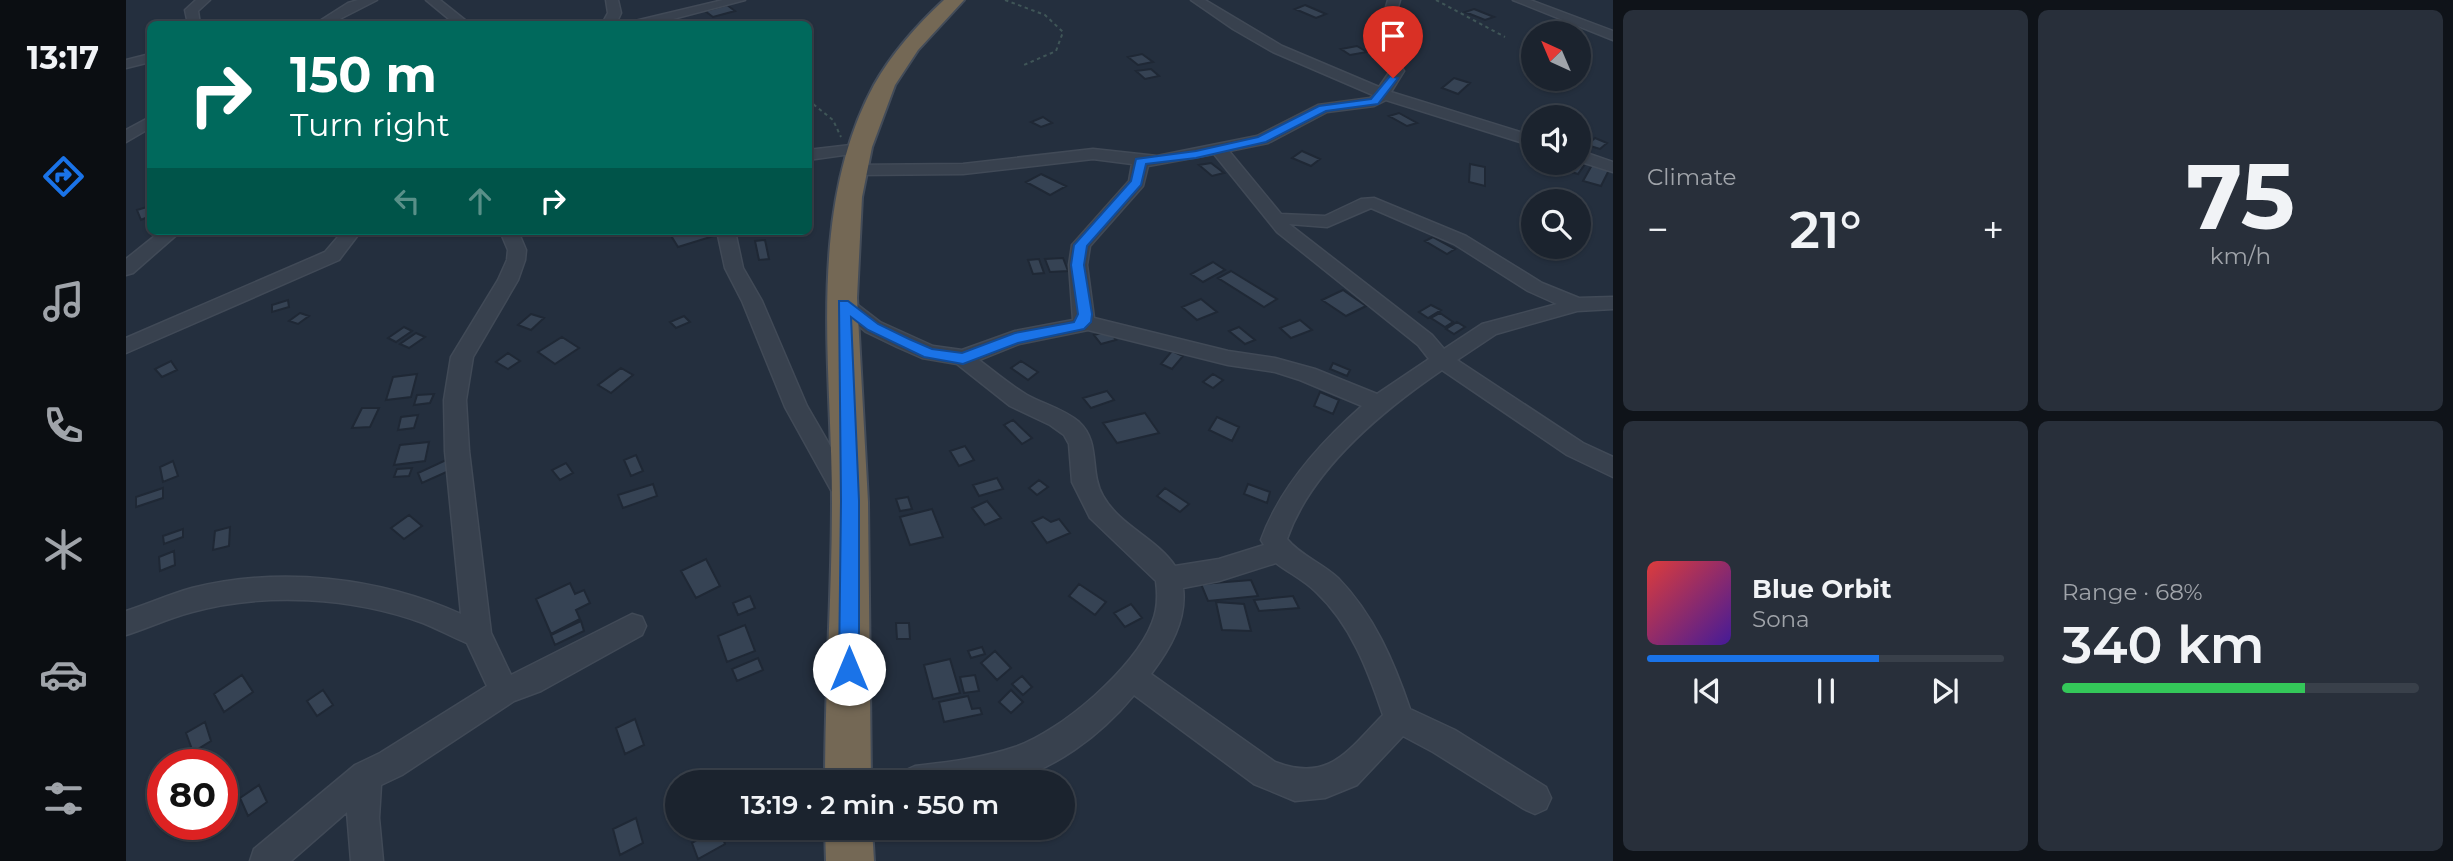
<!DOCTYPE html>
<html lang="en">
<head>
<meta charset="utf-8">
<style>
	body { margin:0; font-family:Montserrat,sans-serif; background:#282f3a; color:#f1f3f6; height:100vh; display:flex; flex-direction:column; font-size:26px; white-space:nowrap }
	* { box-sizing:border-box; margin:0 }
	p { font-size:23px; color:#a0a4aa }
	.icon { flex:none; width:38px; height:38px; fill:none; stroke:currentColor; stroke-width:2; stroke-linecap:round; stroke-linejoin:round }
	.map { position:relative; flex:1; overflow:hidden }
	.sheet { display:flex; flex-direction:column; gap:10px; padding:10px; background:#0f1319; width:840px }
	.sheet>* { flex:none }
	.hud { position:absolute; left:21px; top:21px; width:665px; height:214px; border-radius:10px; box-shadow:0 2px 5px #0004,0 0 0 2px #39404a; background:#00695c; color:#fff; overflow:hidden }
	.needle { width:46px; rotate:316deg }
	.buttons { position:absolute; left:1395px; top:21px; display:grid; gap:14px }
	.buttons a { display:grid; place-items:center; width:70px; height:70px; border-radius:50%; background:#1b232e; box-shadow:0 2px 5px #0004,0 0 0 2px #39404a; font-size:35px }
	.speed { position:absolute; left:21px; top:749px; display:flex; gap:14px; font-size:35px; font-weight:700; text-align:center }
	.speed>* { display:grid; place-content:center; width:91px; height:91px; border-radius:50%; background:#1b232e; box-shadow:0 2px 5px #0004,0 0 0 2px #39404a; line-height:1 }
	.speed .limit { border:10px solid #d22; background:#fff; color:#111 }
	.pin { position:absolute; display:grid; place-items:center; width:60px; height:60px; color:#fff; margin:-72px -30px; border-radius:50% 50% 50% 0; rotate:-45deg; box-shadow:0 0 7px #0007 }
	.pin .icon { rotate:45deg }
	.me { position:absolute; width:77px; margin:-38px; rotate:0deg; stroke-linejoin:round; filter:drop-shadow(0 0 5px #0008) }
	.turn { display:flex; align-items:center; gap:24px; height:147px; padding:0 28px; font-size:32px }
	.turn .icon { width:91px; height:91px; stroke-width:2.5 }
	.turn b { display:block; font-size:49px; line-height:60px }
	.lanes { display:flex; align-items:center; height:66px; padding:0 28px; background:#0003; justify-content:center; gap:35px; direction:ltr }
	.lanes .off { opacity:.35 }
	.big { font-size:52px; font-weight:600; line-height:1.1 }
	.sheet .widget { flex:1; display:flex; flex-direction:column; justify-content:center; gap:10px; min-width:0; padding:0 24px; border-radius:10px; background:#282f3a }
	.sheet .dial { align-items:center; gap:0 }
	.dial b { font-size:91px; line-height:1 }
	.song { display:flex; align-items:center; gap:21px }
	.cover { width:84px; height:84px; border-radius:10px; background:linear-gradient(135deg,hsl(0 70% 55%),hsl(260 70% 35%)) }
	.played { height:7px; border-radius:4px; background:linear-gradient(90deg,#1a73e8 65%,#39404a 65%) }
	.keys { display:flex; justify-content:space-around; direction:ltr }
	.heat { display:flex; justify-content:space-between; align-items:center; font-size:38px; direction:ltr }
	.charge { height:10px; border-radius:5px; background:linear-gradient(90deg,#34c759 68%,#39404a 0) }
	.sheet .tiles { flex:1; display:grid; gap:10px; grid-template-columns:repeat(2,1fr) }
	.trip { position:absolute; left:539px; top:770px; width:410px; height:70px; border-radius:35px; background:#1b232e; box-shadow:0 2px 5px #0004,0 0 0 2px #39404a; font-weight:600; line-height:70px; text-align:center }
	main { display:flex; flex:1; min-height:0 }
	.menu { display:flex; flex-direction:column; width:126px; justify-content:space-around; align-items:center; background:#0b0e12; color:#a0a4aa }
	.menu .icon { width:49px; height:49px }
	.menu .current { color:#1a73e8 }
	.menu b { font-size:32px; color:#f1f3f6 }
	.map>svg:first-child { display:block }
</style>
</head>
<body>
<main>
<nav class="menu">
<b>13:17</b>
<svg class="icon current" aria-label="directions" viewBox="0 0 24 24"><path d="M12 3l9 9-9 9-9-9zM9 14v-3h6M13 9l2 2-2 2"/></svg>
<svg class="icon" aria-label="music" viewBox="0 0 24 24"><path d="M9 18V5l10-2v13"/><circle cx="6" cy="18" r="3"/><circle cx="16" cy="16" r="3"/></svg>
<svg class="icon" aria-label="phone" viewBox="0 0 24 24"><path d="M5 4h4l2 5-3 2q2 4 5 5l2-3 5 2v4C11 20 4 13 5 4z"/></svg>
<svg class="icon" aria-label="climate" viewBox="0 0 24 24"><path d="M12 3v18M4 7l16 10M4 17L20 7"/></svg>
<svg class="icon" aria-label="car" viewBox="0 0 24 24"><path d="M5 17H2v-5l4-1 3-4h7l3 4 3 1v5h-3M9 17h6M6 11h13"/><circle cx="7" cy="17" r="2"/><circle cx="17" cy="17" r="2"/></svg>
<svg class="icon" aria-label="filters" viewBox="0 0 24 24"><path d="M4 7h16M4 17h16"/><circle cx="9" cy="7" r="2"/><circle cx="15" cy="17" r="2"/></svg>
</nav>
<div class="map">
<svg width="1487" height="861" viewBox="0 0 1487 861">
	<rect width="100%" height="100%" fill="#242f3e"/>
	<path fill="#364354" stroke="#1f2835" stroke-width="2" d="M601,5L609,11L587,17L579,11Z
		M1179,5L1200,14L1190,18L1169,9Z
		M1348,9L1368,17L1359,20L1339,12Z
		M1231,46L1241,52L1224,55L1215,49Z
		M1016,54L1027,62L1012,65L1002,57Z
		M1025,69L1033,76L1019,79L1010,71Z
		M1328,78L1344,83L1332,94L1316,88Z
		M1273,113L1291,123L1281,126L1263,116Z
		M917,117L926,123L915,127L905,122Z
		M1469,138L1481,143L1474,149L1461,145Z
		M1176,151L1194,159L1185,166L1166,158Z
		M1452,162L1459,164L1452,174L1439,170L1445,163Z
		M1085,163L1098,173L1086,176L1073,165Z
		M1344,164L1359,167V186L1343,182Z
		M1466,165L1483,170L1475,186L1457,181Z
		M915,174L940,186L924,195L900,182Z
		M24,206V216L15,220L11,210Z
		M555,231H589L591,235L552,247L544,234Z
		M1307,237L1329,249L1321,254L1299,241Z
		M639,240L643,259L633,260L629,241Z
		M937,258L942,271L924,272L919,259Z
		M913,259L918,273L907,274L902,260Z
		M1087,262L1099,270L1077,282L1065,274Z
		M1105,271L1151,299L1138,307L1092,278Z
		M1217,290L1240,306L1220,316L1196,300Z
		M1075,299L1091,312L1071,320L1056,307Z
		M162,300L163,307L146,312V305Z
		M1305,305L1315,310L1302,318L1293,312Z
		M174,313L183,316L172,324L163,321Z
		M1314,313L1327,322L1319,327L1305,318Z
		M405,314L418,318L405,330L392,325Z
		M558,316L564,322L550,328L544,322Z
		M1174,320L1186,330L1165,338L1154,328Z
		M1331,322L1339,327L1328,334L1320,329Z
		M278,327L286,331L270,342L262,338Z
		M1113,327L1129,340L1119,344L1103,331Z
		M983,331L990,340L975,344L968,335Z
		M290,333L299,337L283,348L274,344Z
		M436,337L453,348L429,364L412,352Z
		M1046,351L1057,356L1046,369L1035,364Z
		M382,353L394,361L382,369L370,362Z
		M45,361L51,370L36,377L29,369Z
		M895,361L912,372L902,380L885,368Z
		M1207,363L1224,370L1221,376L1204,369Z
		M495,368L507,375L485,393L472,385Z
		M291,374L285,397L260,400L267,377Z
		M1087,374L1097,380L1087,388L1077,382Z
		M981,391L988,400L965,408L957,398Z
		M1194,392L1213,400L1207,414L1188,406Z
		M308,394L304,403L288,405L291,395Z
		M236,408H253L244,427L226,428Z
		M1019,413L1033,433L991,443L977,423Z
		M292,415L288,428L272,430L275,417Z
		M1091,417L1113,427L1106,441L1083,430Z
		M887,420L906,438L896,444L878,425Z
		M303,442L299,461L268,465L274,445Z
		M839,446L848,460L833,466L824,451Z
		M510,455L517,471L505,476L498,460Z
		M320,460L325,470L296,483L292,473Z
		M47,461L52,476L37,482L34,467Z
		M440,463L447,473L434,480L426,470Z
		M286,468L283,476L268,477L271,469Z
		M871,478L877,489L853,496L847,485Z
		M913,480L922,487L911,495L903,488Z
		M527,484L531,496L497,508L492,495Z
		M1122,484L1144,492L1141,503L1118,494Z
		M37,488V498L10,507V497Z
		M1039,488L1063,504L1054,512L1031,496Z
		M782,497L786,509L774,511L770,499Z
		M861,501L875,518L859,525L846,508Z
		M806,509L817,537L784,545L774,517Z
		M283,515L296,526L278,539L265,528Z
		M917,517L925,522L933,519L944,533L921,543L906,522Z
		M104,527L103,546L87,550L89,531Z
		M57,529V537L38,544L37,536Z
		M48,551L49,565L34,571L33,557Z
		M580,559L594,586L570,598L555,571Z
		M1125,580L1132,596L1082,601L1075,584Z
		M444,583L449,594L458,590L464,603L450,610L454,619L425,634L410,599Z
		M953,584L980,602L969,615L943,596Z
		M624,596L629,608L612,615L607,603Z
		M1167,596L1173,608L1133,611L1128,600Z
		M1090,602L1118,604L1125,631L1096,630Z
		M1005,604L1016,618L999,627L988,613Z
		M455,621L458,631L429,645L425,635Z
		M770,623H783L784,639H771Z
		M619,625L629,651L601,662L592,636Z
		M856,647L859,654L845,658L842,651Z
		M869,651L885,668L871,680L855,663Z
		M632,658L637,670L611,681L606,669Z
		M824,659L834,693L807,699L798,665Z
		M116,675L127,692L98,712L88,694Z
		M849,675L853,691L838,693L834,677Z
		M896,676L906,687L897,695L886,684Z
		M197,690L207,705L191,716L181,701Z
		M885,690L897,702L885,713L873,702Z
		M842,696L846,709L854,708L856,714L818,722L813,702Z
		M509,719L518,745L499,754L490,728Z
		M79,722L85,741L67,752L60,733Z
		M133,785L141,802L122,816L114,798Z
		M510,818L517,843L494,855L487,829Z
		M593,828L599,844L572,859L566,843Z"/>
	<g fill="none" stroke-linecap="round" stroke-linejoin="round">
		<g stroke="#414a57" stroke-width="3">
			<path id="minor" d="M70,0H84L72,11L74,24H62L59,10Z
				M232,0H251L204,24H189L222,3Z
				M300,0H314L344,24H329Z
				M480,0H492L495,13L490,24H476L482,13Z
				M597,0H619L528,24H507L509,21Z
				M1065,0H1079L1156,46L1253,87L1264,71L1241,36L1258,14L1262,0H1274L1270,14L1255,36L1278,71L1265,92L1407,136V146L1260,100L1248,106L1201,112L1142,143L1103,151L1155,214L1199,216L1235,199L1248,198L1340,236L1416,283L1453,298L1487,297V309L1451,311L1370,334L1331,360L1457,443L1487,457V477L1441,455L1316,370C1256,411 1185,469 1161,539C1175,556 1196,563 1212,578C1248,615 1268,662 1284,709L1329,730L1420,787L1425,798L1420,809L1409,814L1398,809L1307,752L1277,736L1231,785L1199,798L1169,801L1128,784L1008,695C975,735 927,772 875,782C847,787 803,782 774,782L778,771L789,766C823,762 857,758 889,747C934,732 1009,668 1026,623C1032,609 1032,596 1030,581L964,518L946,482L943,444L938,435L924,425L884,406L831,364L796,358L771,347L740,332L707,304L710,299H724L754,322L807,346L836,350L889,331L947,320L943,265L946,245L1003,181L1006,164L967,159L837,174L729,175L721,170L729,165L837,164L967,149L1031,156L1131,136L1192,105L1244,98L1247,95L1147,52L1107,29ZM1088,154L1151,232L1292,345L1303,359L1251,394L1189,369L1149,358L1102,351L968,318L961,265L964,246L1017,186L1022,166ZM1245,208L1328,244L1402,291L1431,304L1356,324L1318,349L1306,335L1163,224L1201,227ZM962,330L1102,365L1149,372L1174,380L1236,406C1194,443 1154,487 1135,540L1138,545L1093,559L1049,566C1030,538 994,526 977,496C963,472 975,442 953,422C938,409 917,404 901,395C884,385 869,372 853,360L893,344ZM1150,563C1163,573 1178,580 1190,592C1225,625 1242,670 1257,715C1222,750 1204,783 1149,762L1025,674C1044,649 1061,620 1057,588L1093,581Z
				M1387,0H1404L1487,31V40Z
				M24,54V62L0,68V60Z
				M24,117V128L0,142V130Z
				M733,144L739,146L741,149L739,152L682,160V150Z
				M1452,150L1487,162V172L1452,161Z
				M35,231H55L7,273L0,275V259Z
				M217,231H235L213,260L0,353V338L199,252Z
				M374,231H392L400,250L399,260L392,280L347,357L340,400L343,451L365,633L385,675L506,614L516,617L520,626L516,635L415,691L388,701L276,775L255,785L253,818L257,861H225L221,812L165,861H124L128,849L229,765L254,753L361,686L341,643C326,637 312,629 297,623C226,597 139,592 66,612C43,618 22,628 0,635V611C22,604 44,594 66,588C154,566 253,577 335,614L319,451L318,400L325,357L372,280L381,260L382,250Z
				M591,231H609L617,268L636,301L681,406L732,494L729,501L720,504L711,501L659,407L616,301L599,268Z"/>
		</g>
		<g stroke="#434c59" stroke-width="4">
			<path id="highway" d="M818,0H838L792,50L769,85L746,147L736,197L731,298L742,502L745,782H699C699,689 706,595 706,502C706,366 680,211 748,85C766,53 791,25 818,0Z
				M699,828H746L748,861H700Z"/>
		</g>
		<path stroke="#3f5557" stroke-width="2" stroke-dasharray="3.5 3.5" stroke-linecap="butt" d="M879,0L919,15L937,32L930,51L898,65
			M1310,0L1379,37
			M682,100L707,120L715,137"/>
		<use href="#minor" fill="#38414e" fill-rule="evenodd"/>
		<use href="#highway" fill="#746855" fill-rule="evenodd"/>
	</g>
	<path fill="#1a73e8" stroke="#114b97" stroke-width="2" d="M1264,76L1272,78L1252,104L1200,111L1140,142L1070,158L1020,164L1015,185L961,246L958,265L966,314L965,322L958,329L892,343L837,364L798,357L742,330L725,317L733,501V669L730,675L723,678L716,675L713,669L715,501L713,301H722L752,324L783,339L806,349L836,353L889,333L948,322L952,314L945,265L948,245L1005,181L1010,159L1070,151L1132,137L1193,106L1245,99Z"/>
</svg>
<div class="buttons">
<a><svg class="needle" viewBox="-14 -14 28 28"><path d="M0-13l5 13h-10z" fill="#e53935"/><path d="M0 13l5-13h-10z" fill="#a0a4aa"/></svg></a>
<a><svg class="icon" aria-label="sound" viewBox="0 0 24 24"><path d="M4 9h4l5-4v14l-5-4H4zM17 9q2 3 0 6"/></svg></a>
<a><svg class="icon" aria-label="search" viewBox="0 0 24 24"><circle cx="10" cy="10" r="6"/><path d="M15 15l6 6"/></svg></a>
</div>
<div class="speed"><div class="limit">80</div></div>
<div class="pin" style="left:1267px;top:78px;background:#d93025"><svg class="icon" aria-label="arrive" viewBox="0 0 24 24"><path d="M6 21V4h12l-3 4 3 4H6"/></svg></div>
<svg class="me" style="left:723px;top:669px" viewBox="-20 -20 40 40"><circle r="19" fill="#fff"/><path d="M0-13L10 11 0 6-10 11z" fill="#1a73e8"/></svg>
<div class="trip">13:19 · 2 min · 550 m</div>
<div class="hud">
<div class="turn"><svg class="icon" aria-label="right" viewBox="0 0 24 24"><path d="M7 20v-9h11M14 6l5 5-5 5"/></svg><div><b>150 m</b>Turn right</div></div>
<div class="lanes"><svg class="icon off" aria-label="left" viewBox="0 0 24 24"><path d="M17 20v-9H6M10 6l-5 5 5 5"/></svg><svg class="icon off" aria-label="ahead" viewBox="0 0 24 24"><path d="M12 20V5M6 11l6-6 6 6"/></svg><svg class="icon" aria-label="right" viewBox="0 0 24 24"><path d="M7 20v-9h11M14 6l5 5-5 5"/></svg></div>
</div>
</div>
<section class="sheet">
<div class="tiles">
<div class="widget"><p>Climate</p>
<div class="heat"><a>−</a><b class="big">21°</b><a>+</a></div>
</div>
<div class="widget dial"><b>75</b><p>km/h</p></div>
<div class="widget">
<div class="song"><i class="cover"></i><div><b>Blue Orbit</b><p>Sona</p></div></div>
<div class="played"></div>
<div class="keys"><svg class="icon" aria-label="previous" viewBox="0 0 24 24"><path d="M18 5L8 12l10 7zM5 5v14"/></svg><svg class="icon" aria-label="pause" viewBox="0 0 24 24"><path d="M8 5v14M16 5v14"/></svg><svg class="icon" aria-label="next" viewBox="0 0 24 24"><path d="M6 5l10 7-10 7zM19 5v14"/></svg></div>
</div>
<div class="widget"><p>Range · 68%</p><b class="big">340 km</b><div class="charge"></div></div>
</div>
</section>
</main>
</body>
</html>
